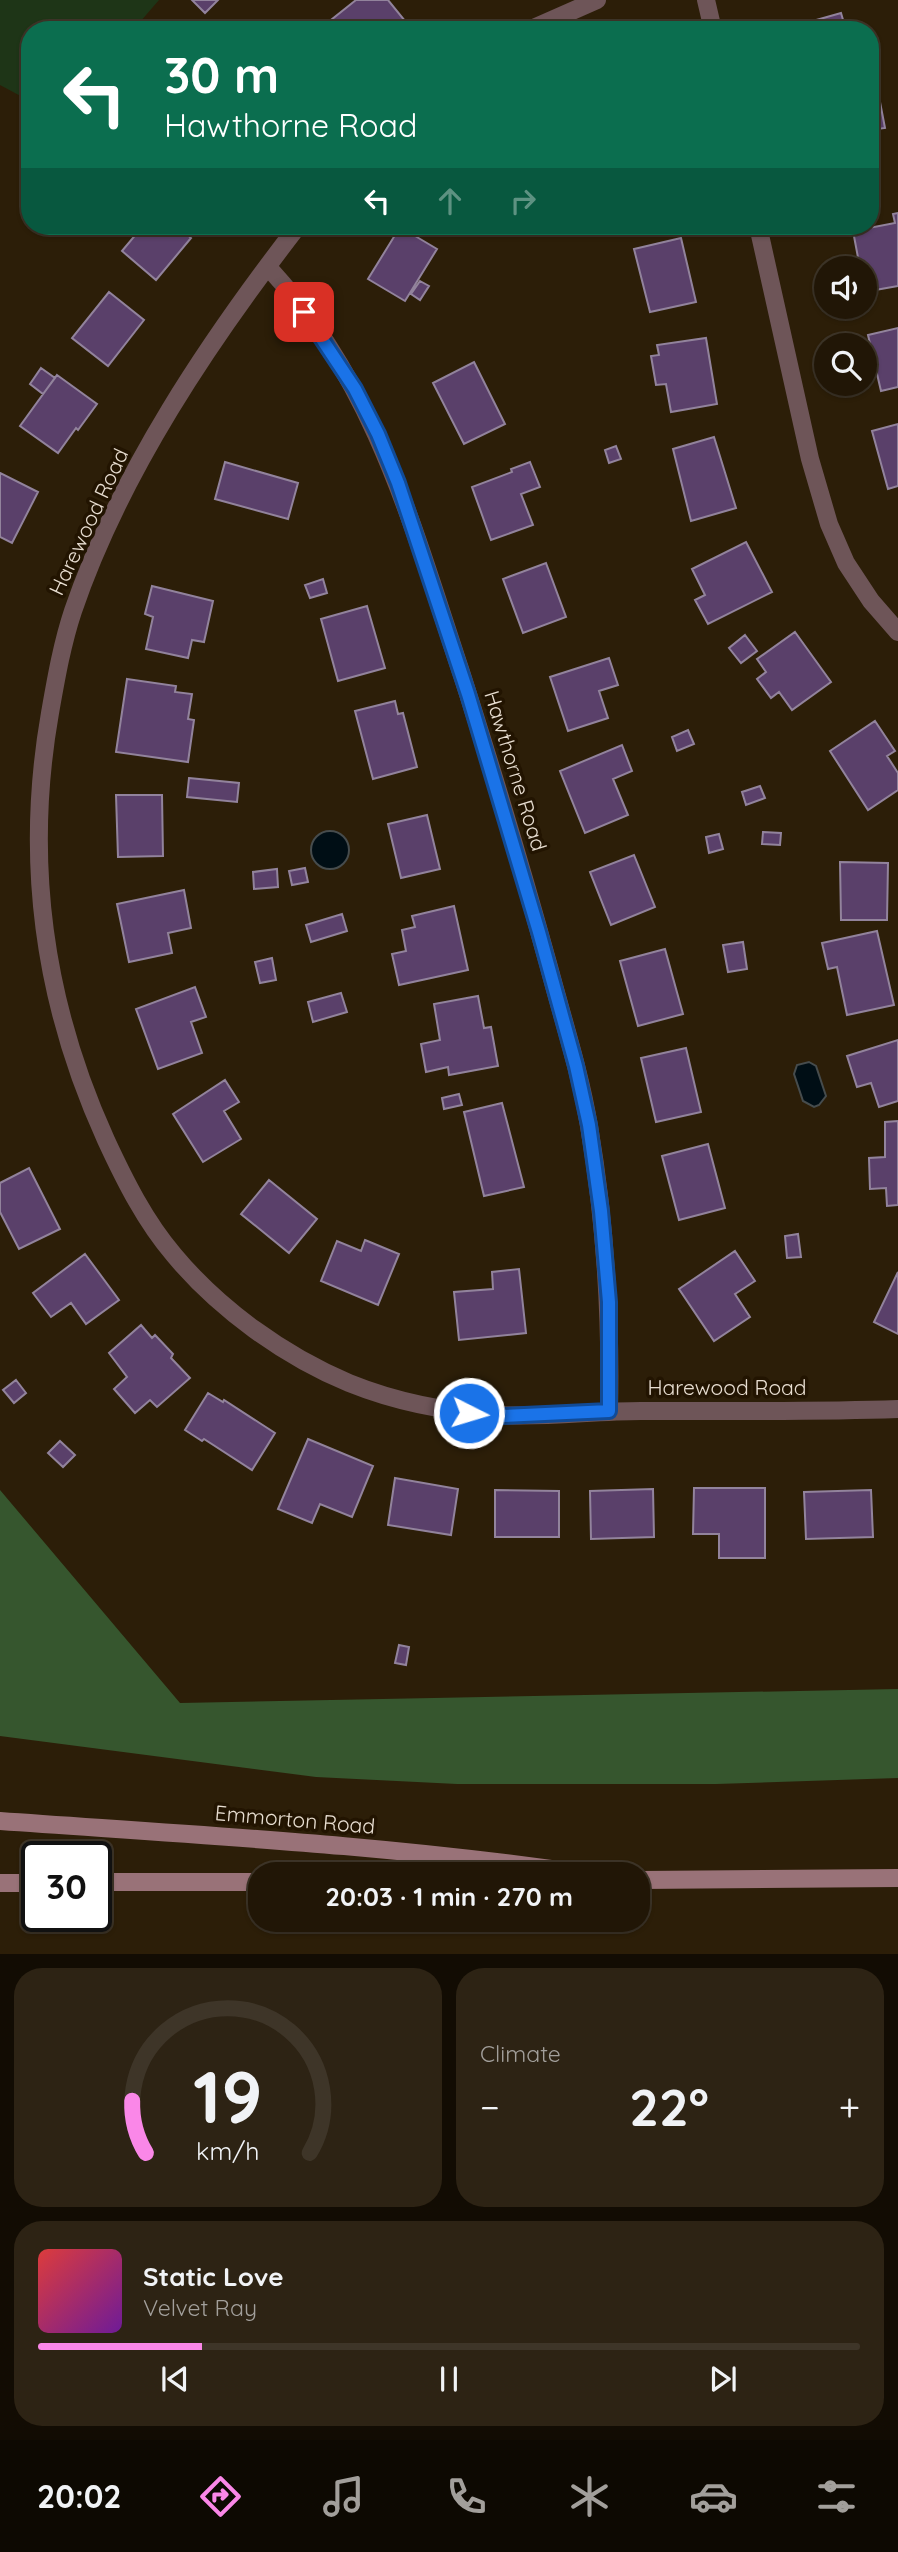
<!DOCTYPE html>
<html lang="en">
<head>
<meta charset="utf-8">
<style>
	body { margin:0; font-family:Quicksand,sans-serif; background:#2d2314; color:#f1f3f6; height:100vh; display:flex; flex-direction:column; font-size:26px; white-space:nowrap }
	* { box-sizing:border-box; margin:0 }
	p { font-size:23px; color:#a29f9b }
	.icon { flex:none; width:38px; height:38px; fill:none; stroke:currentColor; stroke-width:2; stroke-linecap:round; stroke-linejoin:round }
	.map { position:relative; height:1954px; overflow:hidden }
	.details { display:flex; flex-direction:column; gap:14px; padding:14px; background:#120c03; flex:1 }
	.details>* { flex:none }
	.banner { position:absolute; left:21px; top:21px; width:858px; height:214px; border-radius:28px; box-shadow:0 2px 5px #0004,0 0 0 2px #3e3528; background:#0b6e4f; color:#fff; overflow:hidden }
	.fabs { position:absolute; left:814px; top:256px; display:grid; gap:14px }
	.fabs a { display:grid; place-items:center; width:63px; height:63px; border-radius:50%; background:#211606; box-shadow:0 2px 5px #0004,0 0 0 2px #3e3528; font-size:35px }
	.speed { position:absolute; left:21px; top:1841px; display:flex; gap:14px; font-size:35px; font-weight:700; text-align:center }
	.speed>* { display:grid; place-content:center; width:91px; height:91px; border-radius:50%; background:#211606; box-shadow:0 2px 5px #0004,0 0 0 2px #3e3528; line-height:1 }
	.speed .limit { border:4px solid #111; border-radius:10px; background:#fff; color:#111 }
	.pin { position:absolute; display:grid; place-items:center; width:60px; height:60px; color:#fff; margin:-30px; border-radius:14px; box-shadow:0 4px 10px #0006 }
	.me { position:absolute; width:77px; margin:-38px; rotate:95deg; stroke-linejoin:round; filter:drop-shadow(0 0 5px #0008) }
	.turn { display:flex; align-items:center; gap:24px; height:147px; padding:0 28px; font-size:32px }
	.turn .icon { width:91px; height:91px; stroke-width:2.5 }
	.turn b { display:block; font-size:49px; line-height:60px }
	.lanes { display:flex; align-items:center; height:66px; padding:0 28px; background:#0003; justify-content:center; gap:35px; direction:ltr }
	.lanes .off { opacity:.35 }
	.big { font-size:52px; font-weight:700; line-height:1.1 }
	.details .tile { flex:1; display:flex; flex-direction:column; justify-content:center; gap:10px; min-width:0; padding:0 24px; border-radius:28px; background:#2d2314 }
	.details .dial { align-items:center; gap:0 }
	.dial svg { height:182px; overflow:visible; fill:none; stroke:#3e3528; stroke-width:7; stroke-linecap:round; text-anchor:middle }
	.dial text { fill:#f1f3f6; stroke:none }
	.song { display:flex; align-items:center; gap:21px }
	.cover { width:84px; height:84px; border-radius:10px; background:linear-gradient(135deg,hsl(0 70% 55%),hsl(280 70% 35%)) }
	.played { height:7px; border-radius:4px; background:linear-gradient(90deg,#fa87e8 20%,#3e3528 20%) }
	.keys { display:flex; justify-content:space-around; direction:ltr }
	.heat { display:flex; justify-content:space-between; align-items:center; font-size:38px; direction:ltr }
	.details .tiles { flex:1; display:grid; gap:14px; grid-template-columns:1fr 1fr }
	.tile:last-child { grid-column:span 2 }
	.trip { position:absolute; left:248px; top:1862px; width:402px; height:70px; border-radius:28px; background:#211606; box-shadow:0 2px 5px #0004,0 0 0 2px #3e3528; font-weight:700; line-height:70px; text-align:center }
	.tab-bar { display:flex; height:112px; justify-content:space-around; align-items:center; background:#0d0902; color:#a29f9b }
	.tab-bar .icon { width:49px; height:49px }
	.tab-bar .on { color:#fa87e8 }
	.tab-bar b { font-size:32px; color:#f1f3f6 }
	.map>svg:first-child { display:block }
</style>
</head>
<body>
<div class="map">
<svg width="898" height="1954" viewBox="0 0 898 1954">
	<rect width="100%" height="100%" fill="#2c1e08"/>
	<path fill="#1e3517" d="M0,0H159L133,30H30V101L0,85Z"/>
	<path fill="#36562e" d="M0,1490L180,1703L898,1689V1778L716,1784H457L316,1777L0,1736Z"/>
	<path fill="#000e15" stroke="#464c4d" stroke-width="2" d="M311 850a19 19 0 1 1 38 0a19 19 0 1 1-38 0Z
		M809,1062L816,1066L826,1096L819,1105L814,1107L803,1101L794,1074L797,1065Z"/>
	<path fill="#5a406a" stroke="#92839c" stroke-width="2" d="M192,0H218L205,13Z
		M356,0H388L410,27L406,30H339L331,20Z
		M841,13L846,30H796L795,26Z
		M880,102L885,128L870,130L879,181L870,182V104Z
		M898,213V286L864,292V268H860L853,231L895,223L893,214Z
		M130,226H177L191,238L156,280L122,251L138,232Z
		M400,227L437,249L405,301L368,279Z
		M681,238L696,302L650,312L634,249Z
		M420,281L429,286L420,300L411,294Z
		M109,292L144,320L108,366L72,338Z
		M898,328V387L881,391L868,335Z
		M706,338L717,404L671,412L666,384L656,385L651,356L659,355L657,345Z
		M474,362L505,424L464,444L433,383Z
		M41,368L55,378L43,394L30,384Z
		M57,375L97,404L78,430L76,428L58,453L20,426Z
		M898,424V486L888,489L872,431Z
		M714,437L736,508L691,521L673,449Z
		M616,446L621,459L609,463L605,450Z
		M225,462L298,483L288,519L215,499Z
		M530,462L540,487L521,494L533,525L491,540L472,487L512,472L511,469Z
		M0,473L38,492L12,543L0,537Z
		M746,542L772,592L708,624L695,600L705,595L692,569Z
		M546,563L566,617L523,633L503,579Z
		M323,579L327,593L310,598L305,585Z
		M152,586L213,601L204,642L192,640L188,658L146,649L153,617L145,614Z
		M367,606L385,668L338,681L321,619Z
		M795,632L831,682L792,710L779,692L771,698L757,679L766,672L757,659Z
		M745,635L757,651L741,663L729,648Z
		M609,658L618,685L599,691L608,718L568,731L550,677Z
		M127,679L176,686L175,692L192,694L188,719L194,720L188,762L116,752Z
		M395,701L398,714L403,713L417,767L373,779L355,711Z
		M875,721L895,751L887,756L898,773V790L868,810L830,751Z
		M688,730L694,744L677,751L672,737Z
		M622,745L632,771L613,779L628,815L585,833L560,771Z
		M189,778L239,783L237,802L187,797Z
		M760,786L765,798L746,805L742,792Z
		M116,795H162L163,856L118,857Z
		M427,815L440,869L401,878L388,824Z
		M763,832L781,833L780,845L762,844Z
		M719,834L723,849L709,853L706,837Z
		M634,855L655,907L611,925L590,872Z
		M840,862L888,863L887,920H841Z
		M305,868L308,882L292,885L289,871Z
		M277,869L278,887L254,889L253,872Z
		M184,890L191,928L168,933L172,953L129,962L117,904Z
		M454,906L468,970L399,985L392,954L406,951L402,930L415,927L412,916Z
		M342,914L347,931L311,942L306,925Z
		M877,931L894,1005L847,1015L837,967L828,969L822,943Z
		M743,942L747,969L728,972L723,945Z
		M665,949L683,1014L638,1026L620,961Z
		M272,958L276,980L260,983L255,962Z
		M195,987L206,1017L191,1022L202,1053L158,1069L136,1009Z
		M341,993L347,1012L313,1022L308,1002Z
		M478,996L484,1028L491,1027L498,1066L449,1075L448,1067L426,1072L421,1044L440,1040L434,1004Z
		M898,1040V1101L879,1107L871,1083L857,1087L847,1056Z
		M686,1048L701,1112L656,1122L641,1058Z
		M225,1080L239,1102L224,1111L241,1139L203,1162L173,1114Z
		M459,1094L462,1105L444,1109L442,1098Z
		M502,1103L524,1187L484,1196L464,1112Z
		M898,1121V1205L887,1206L886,1188L870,1189L869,1158L885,1157V1122Z
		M708,1144L725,1208L679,1220L662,1156Z
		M29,1168L60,1229L19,1249L0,1212V1183Z
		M269,1180L317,1219L289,1253L241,1214Z
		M798,1234L801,1257L787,1258L785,1236Z
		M365,1240L399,1254L378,1305L321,1281L337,1241L361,1251Z
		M735,1251L755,1281L735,1294L750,1317L714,1341L679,1289Z
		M85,1254L119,1300L86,1324L71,1303L51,1317L33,1293Z
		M519,1269L526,1333L459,1340L454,1292L493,1289L492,1272Z
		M898,1272V1334L874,1322Z
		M141,1325L152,1338L155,1335L173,1354L171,1358L190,1378L157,1407L150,1400L135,1413L114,1389L127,1377L109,1353Z
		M16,1380L26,1393L14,1403L3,1390Z
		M208,1393L223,1402L224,1400L275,1433L252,1470L204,1439L202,1441L185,1430Z
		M308,1439L373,1466L352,1517L320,1504L312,1523L278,1509Z
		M60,1441L75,1455L63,1467L48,1453Z
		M395,1478L458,1489L451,1535L388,1525Z
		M694,1488H765V1558H719V1534H693Z
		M653,1489L654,1537L591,1539L590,1491Z
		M495,1490L559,1491V1537H495Z
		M871,1490L873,1537L806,1539L804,1492Z
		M399,1645L409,1647L406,1665L395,1663Z"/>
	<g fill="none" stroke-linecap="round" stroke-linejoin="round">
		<path stroke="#6e5558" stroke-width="18" d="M706,0L713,30
			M529,30L597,0
			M298,226C209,341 120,473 73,611C62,644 56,679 50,713C24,861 44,1004 106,1140C125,1181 145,1221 174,1255C219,1309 284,1356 349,1383C396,1402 448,1412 498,1415C545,1418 593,1411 641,1411C726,1411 812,1412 898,1409
			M758,226L810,459L829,524L846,563L871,601L898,632
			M268,267C376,384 413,528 462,675C493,772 522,869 549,967C563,1020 580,1072 589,1126C605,1220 611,1316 609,1411"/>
		<path stroke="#997278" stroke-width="18" d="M0,1821C196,1835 392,1845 586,1874
			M639,1880L898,1878
			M96,1882H261
			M0,1883H37"/>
	</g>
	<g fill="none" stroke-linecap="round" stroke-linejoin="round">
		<g stroke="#114b97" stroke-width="18">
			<path id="route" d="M304,312L355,389L378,434L398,483L468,694L539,932L576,1066L589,1125L601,1211L609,1302V1411L503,1416L469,1413"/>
		</g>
		<use href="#route" stroke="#1a73e8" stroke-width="12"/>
	</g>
	<g text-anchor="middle" stroke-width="7" stroke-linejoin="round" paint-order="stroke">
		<g font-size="21" fill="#e8ded1" stroke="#221401">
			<text transform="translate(89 522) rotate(-65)" y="7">Harewood Road</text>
			<text transform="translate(515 771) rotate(73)" y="7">Hawthorne Road</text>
			<text x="727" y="1395">Harewood Road</text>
			<text transform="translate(295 1820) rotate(5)" y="7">Emmorton Road</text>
		</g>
	</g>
</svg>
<div class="fabs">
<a><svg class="icon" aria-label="sound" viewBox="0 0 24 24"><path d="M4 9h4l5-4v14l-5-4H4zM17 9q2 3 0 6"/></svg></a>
<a><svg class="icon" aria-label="search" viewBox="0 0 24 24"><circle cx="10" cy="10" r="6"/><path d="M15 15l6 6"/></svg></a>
</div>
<div class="speed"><div class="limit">30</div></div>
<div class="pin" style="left:304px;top:312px;background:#d93025"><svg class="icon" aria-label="arrive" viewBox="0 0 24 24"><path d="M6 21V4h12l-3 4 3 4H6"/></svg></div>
<svg class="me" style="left:469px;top:1413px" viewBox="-20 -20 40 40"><circle r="17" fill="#1a73e8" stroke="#fff" stroke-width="3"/><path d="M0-11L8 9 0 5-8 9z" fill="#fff"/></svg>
<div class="trip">20:03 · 1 min · 270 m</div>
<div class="banner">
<div class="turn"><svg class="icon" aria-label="left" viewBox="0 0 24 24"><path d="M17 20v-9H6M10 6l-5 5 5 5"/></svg><div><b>30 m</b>Hawthorne Road</div></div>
<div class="lanes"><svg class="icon" aria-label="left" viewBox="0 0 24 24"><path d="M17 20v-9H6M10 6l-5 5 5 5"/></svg><svg class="icon off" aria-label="ahead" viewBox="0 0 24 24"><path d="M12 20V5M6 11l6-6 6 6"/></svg><svg class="icon off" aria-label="right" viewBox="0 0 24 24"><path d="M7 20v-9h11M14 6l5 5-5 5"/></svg></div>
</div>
</div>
<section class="details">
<div class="tiles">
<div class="tile dial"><svg viewBox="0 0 100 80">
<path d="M14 69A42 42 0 1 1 86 69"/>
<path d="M14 69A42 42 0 0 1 8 46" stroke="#fa87e8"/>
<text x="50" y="56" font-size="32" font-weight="700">19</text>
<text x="50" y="72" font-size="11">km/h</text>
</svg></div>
<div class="tile"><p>Climate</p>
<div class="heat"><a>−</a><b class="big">22°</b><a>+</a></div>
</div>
<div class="tile">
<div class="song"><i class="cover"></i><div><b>Static Love</b><p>Velvet Ray</p></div></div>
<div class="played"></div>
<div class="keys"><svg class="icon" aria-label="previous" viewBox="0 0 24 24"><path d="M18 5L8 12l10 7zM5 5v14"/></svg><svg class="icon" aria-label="pause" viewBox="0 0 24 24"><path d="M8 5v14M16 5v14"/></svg><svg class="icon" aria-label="next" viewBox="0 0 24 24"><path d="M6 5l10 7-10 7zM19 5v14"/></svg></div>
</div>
</div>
</section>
<nav class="tab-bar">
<b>20:02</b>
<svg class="icon on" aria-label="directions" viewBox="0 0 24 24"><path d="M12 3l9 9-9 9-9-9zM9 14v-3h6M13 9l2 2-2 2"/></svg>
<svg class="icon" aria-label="music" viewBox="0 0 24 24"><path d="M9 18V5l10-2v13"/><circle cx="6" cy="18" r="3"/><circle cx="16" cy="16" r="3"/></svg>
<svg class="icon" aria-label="phone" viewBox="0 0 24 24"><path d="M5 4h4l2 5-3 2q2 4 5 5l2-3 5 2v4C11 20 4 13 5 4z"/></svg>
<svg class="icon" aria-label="climate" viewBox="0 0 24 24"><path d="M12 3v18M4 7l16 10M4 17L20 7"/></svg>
<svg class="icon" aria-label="car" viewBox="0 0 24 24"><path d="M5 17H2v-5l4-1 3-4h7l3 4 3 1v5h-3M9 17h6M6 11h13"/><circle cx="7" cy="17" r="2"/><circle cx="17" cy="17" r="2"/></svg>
<svg class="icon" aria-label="filters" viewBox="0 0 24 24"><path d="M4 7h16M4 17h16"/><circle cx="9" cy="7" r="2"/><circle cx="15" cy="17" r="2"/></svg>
</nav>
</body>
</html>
